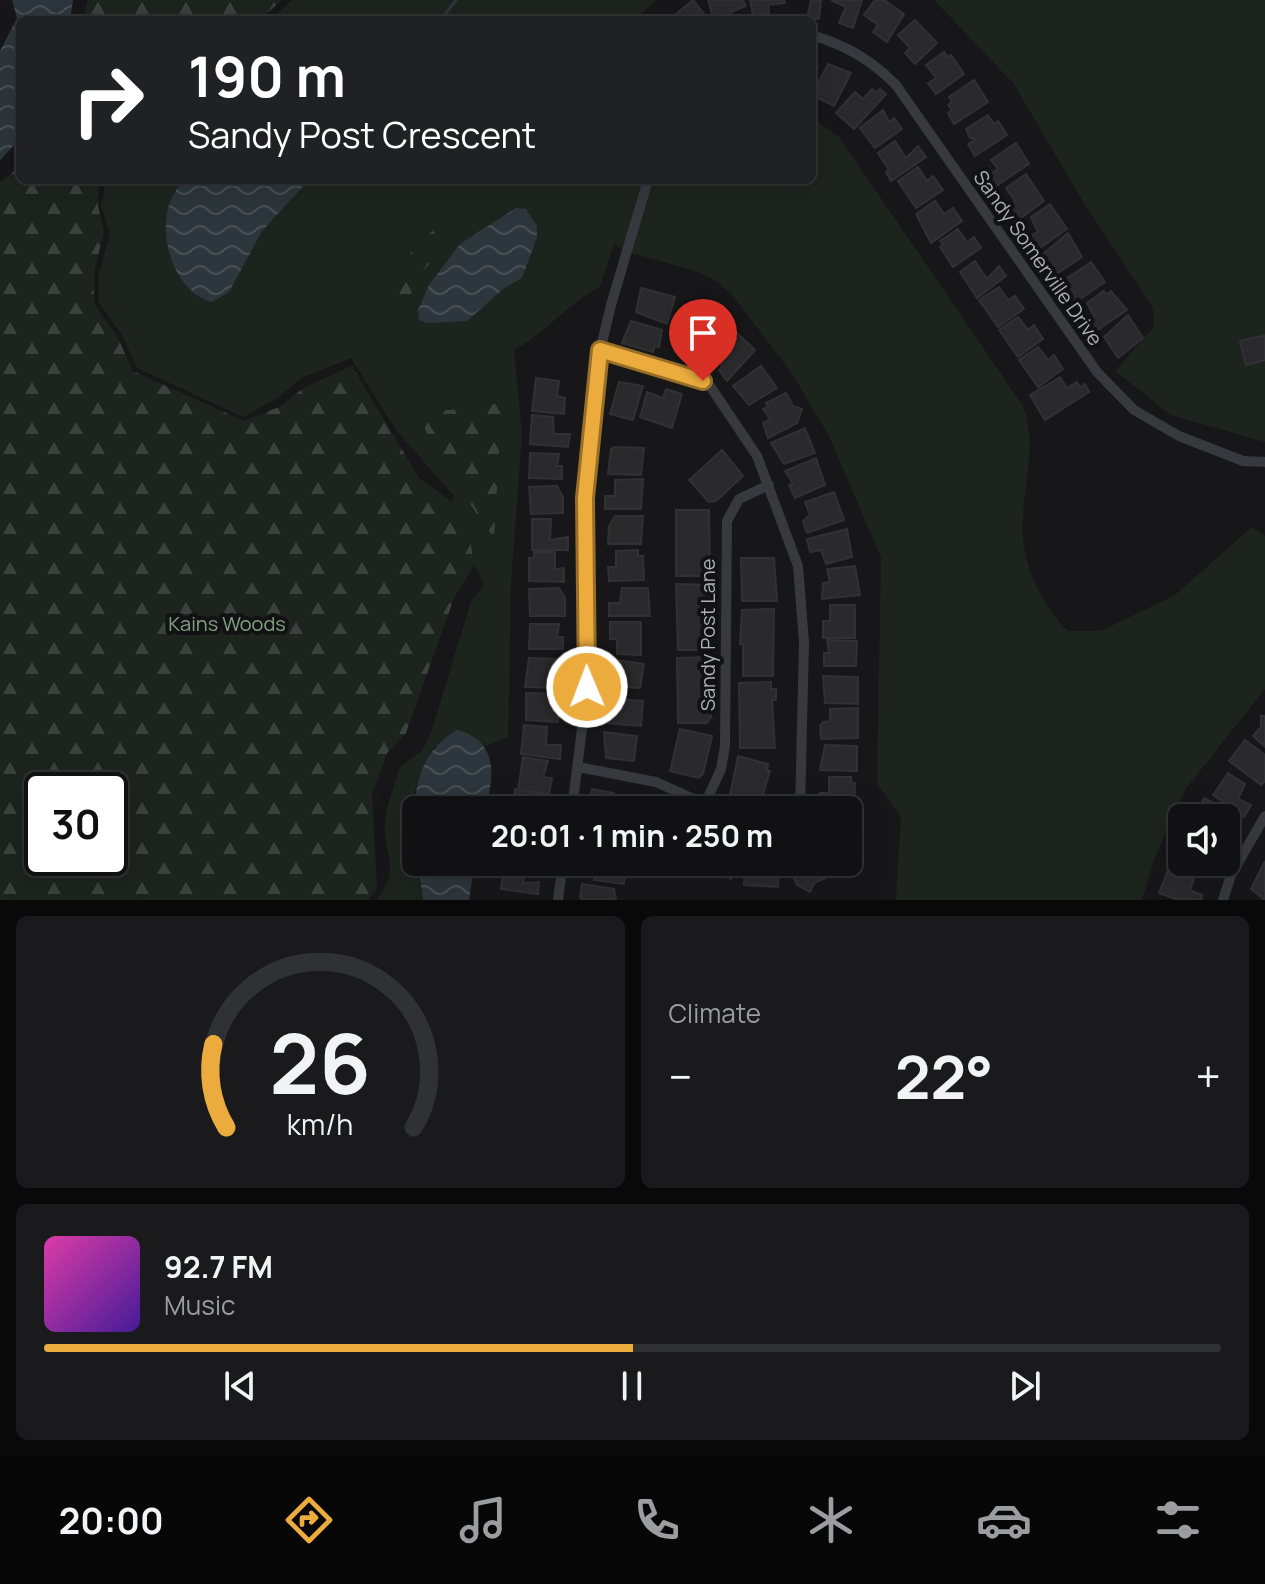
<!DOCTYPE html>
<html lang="en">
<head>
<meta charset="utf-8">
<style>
	body { margin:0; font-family:Manrope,sans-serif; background:#1a1a1c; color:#f1f3f6; height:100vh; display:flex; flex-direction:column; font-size:30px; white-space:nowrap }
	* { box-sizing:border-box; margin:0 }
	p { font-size:26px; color:#9c9da0 }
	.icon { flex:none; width:44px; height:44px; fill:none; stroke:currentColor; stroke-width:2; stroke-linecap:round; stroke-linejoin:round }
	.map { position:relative; height:900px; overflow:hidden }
	.side { display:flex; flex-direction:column; gap:16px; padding:16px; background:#09090a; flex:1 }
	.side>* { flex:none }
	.top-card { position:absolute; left:16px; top:16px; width:800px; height:168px; border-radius:12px; box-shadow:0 8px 32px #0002,0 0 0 2px #303133; background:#202124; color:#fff; overflow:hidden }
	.tools { position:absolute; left:1168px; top:804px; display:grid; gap:16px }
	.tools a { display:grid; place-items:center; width:72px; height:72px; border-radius:12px; background:#111113; box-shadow:0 8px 32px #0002,0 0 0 2px #303133; font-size:40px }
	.speed { position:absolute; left:24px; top:772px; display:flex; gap:16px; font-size:40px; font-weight:700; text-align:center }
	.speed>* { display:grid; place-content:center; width:104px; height:104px; border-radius:50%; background:#111113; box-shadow:0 8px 32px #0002,0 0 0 2px #303133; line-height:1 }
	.speed .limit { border:4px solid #111; border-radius:12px; background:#fff; color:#111 }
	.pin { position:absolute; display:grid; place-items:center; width:68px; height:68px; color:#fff; margin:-82px -34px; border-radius:50% 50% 50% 0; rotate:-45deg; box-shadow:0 0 8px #0007 }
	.pin .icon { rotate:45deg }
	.me { position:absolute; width:88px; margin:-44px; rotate:359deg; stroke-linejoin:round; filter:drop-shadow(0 0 6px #0008) }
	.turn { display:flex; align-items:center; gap:28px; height:168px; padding:0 40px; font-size:36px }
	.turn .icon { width:104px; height:104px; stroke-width:2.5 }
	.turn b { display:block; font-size:56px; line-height:68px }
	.big { font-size:60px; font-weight:700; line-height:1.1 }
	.side .tile { flex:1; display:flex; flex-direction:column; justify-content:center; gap:12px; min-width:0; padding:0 28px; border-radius:12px; background:#1a1a1c }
	.side .dial { align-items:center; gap:0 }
	.dial svg { height:208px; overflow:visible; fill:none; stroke:#303133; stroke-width:7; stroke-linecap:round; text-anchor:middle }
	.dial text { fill:#f1f3f6; stroke:none }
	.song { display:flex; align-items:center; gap:24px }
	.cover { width:96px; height:96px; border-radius:12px; background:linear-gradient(135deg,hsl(320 70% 55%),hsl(260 70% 35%)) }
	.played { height:8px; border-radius:4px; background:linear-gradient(90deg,#ebab3d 50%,#303133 50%) }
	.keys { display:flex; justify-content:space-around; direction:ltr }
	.heat { display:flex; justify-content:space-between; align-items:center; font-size:44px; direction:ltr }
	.side .tiles { flex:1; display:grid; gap:16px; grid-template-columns:1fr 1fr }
	.tile:last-child { grid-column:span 2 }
	.trip { position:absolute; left:402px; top:796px; width:460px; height:80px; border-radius:12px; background:#111113; box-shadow:0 8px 32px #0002,0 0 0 2px #303133; font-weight:700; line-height:80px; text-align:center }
	.menu { display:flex; height:128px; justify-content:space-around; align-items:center; background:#070708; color:#9c9da0 }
	.menu .icon { width:56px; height:56px }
	.menu .on { color:#ebab3d }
	.menu b { font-size:36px; color:#f1f3f6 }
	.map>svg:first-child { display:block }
</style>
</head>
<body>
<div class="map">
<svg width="1265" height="900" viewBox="0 0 1265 900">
	<defs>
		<pattern id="forest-firs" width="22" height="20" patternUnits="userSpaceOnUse" patternTransform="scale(2)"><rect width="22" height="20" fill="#1d241e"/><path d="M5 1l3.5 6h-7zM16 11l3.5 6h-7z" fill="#3b413d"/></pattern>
		<pattern id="water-waves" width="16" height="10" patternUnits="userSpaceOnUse" patternTransform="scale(2)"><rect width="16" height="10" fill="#2d363c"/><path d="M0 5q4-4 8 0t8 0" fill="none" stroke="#495156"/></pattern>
	</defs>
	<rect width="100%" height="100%" fill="#171719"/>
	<path fill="#1d241e" d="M292,0H656L635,20H270Z
		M934,0H1265V442L1171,415L1115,371L1154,327L1153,308L1082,200L1014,84Z
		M812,118L839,137L1023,406C1039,449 1020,491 1023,536C1025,570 1044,608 1068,631H1101L1175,595L1252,527L1265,536V689L1185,790L1154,860L1142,900H896L901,818L877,783L881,558L829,436L793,375L735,298L719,283L699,272L628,252L614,244L600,287C567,303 547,333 514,350L522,434L511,583L508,737L486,746H434L414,793V856L423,900H376C403,867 383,855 385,823C386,805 395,785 399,768L422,751L432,730L471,601L484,584L474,565L469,531L452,502L454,496L396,430L351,358L301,378L279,397L243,417L137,368L122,335L99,303V274L110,233L101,206L106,180H812Z"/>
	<path fill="url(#forest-firs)" fill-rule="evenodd" d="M88,0H282L259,20H82Z
		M20,167V180H99L98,206L104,232L94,272V304L118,338L133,371L244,421L279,407L305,387L352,366L419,478L452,502L469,531L474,565L454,598L406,733L387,753L372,795L377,888L368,900H0V182ZM110,790V858H42V790Z
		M441,226L453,239L418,276L409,299L395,306C395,272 410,243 441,226Z
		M502,403L494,538L436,455L419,414Z"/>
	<path fill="url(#water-waves)" d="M12,0H73L70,20H20V139L0,160V51L17,18Z
		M182,180H309L262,231L229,292L212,302C175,293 157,236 170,202C173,195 178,187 182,180Z
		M516,208L526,209L537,226V237L522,278L503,289L467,321L426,323L419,320L418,310L429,285L460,244Z
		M457,730C498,741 495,775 485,810H416V862H475L469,900H423C416,844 396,765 457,730Z"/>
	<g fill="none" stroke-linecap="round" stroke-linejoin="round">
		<path stroke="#2d363c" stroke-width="3" d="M441,20L456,0"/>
	</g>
	<path fill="#2a2a2d" stroke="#313135" stroke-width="2" d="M693,0L708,19L669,20Z
		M708,0H743L746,6L731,12L734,20H714Z
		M750,0H784L785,3L768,5L769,13L753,16Z
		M811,0H821L819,19L807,18Z
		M831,0H862L853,28L839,23L846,7Z
		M875,0H884L904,14L887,42L873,32L878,25L864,15Z
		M915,20L937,43L915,64L905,53L910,48L898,35Z
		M944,52L948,57L951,55L964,74L936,94L928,83L936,78L926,65Z
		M828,64L851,73L834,106L812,95Z
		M974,80L988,102L954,124L948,113L952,110L948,105L952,102L949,97Z
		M872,89L876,93L880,89L886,94L854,129L836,113L855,92L863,99Z
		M883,110L889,122L894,118L902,129L875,148L860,128Z
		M988,115L994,124L998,121L1007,135L975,156L968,144L976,139L970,138L966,129Z
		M895,141L906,158L918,146L926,157L891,181L886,172L889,170L878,153Z
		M1016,143L1029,164L990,190L986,184L990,181L987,176L998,169L991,160Z
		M918,167L927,181L933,176L943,190L916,208L898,181Z
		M1026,174L1044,201L1018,220L1008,206L1015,201L1006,188Z
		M935,201L944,214L953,208L962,221L931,243L916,214Z
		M1050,204L1067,229L1034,252L1025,239L1038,232L1031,217Z
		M958,229L967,242L974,237L981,248L953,267L940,247L943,245L940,241Z
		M1068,233L1082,257L1055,275L1043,254Z
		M975,261L987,279L999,266L1006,276L977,298L960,272Z
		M1091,262L1105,282L1074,303L1064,280Z
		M999,287L1008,300L1015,296L1024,309L998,327L979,300Z
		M641,288L675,297L667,324L636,312Z
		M1104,291L1106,294L1111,291L1127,310L1093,333L1085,322L1094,316L1087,303Z
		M1128,315L1143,338L1118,358L1104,337Z
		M1018,317L1028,330L1034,325L1043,339L1018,357L999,330Z
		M631,321L662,330L659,347L655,346L653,352L622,343Z
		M686,321L717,334L704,364L688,357L691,351L676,344Z
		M736,332L755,350L727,381L719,370L722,366L716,355Z
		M1265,335V360L1246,365L1240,341Z
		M1038,347L1048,360L1054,355L1063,369L1038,387L1019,360Z
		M761,366L777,388L749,405L733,386Z
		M1060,377L1067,388L1077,382L1080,387L1085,384L1089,392L1045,420L1030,395Z
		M536,378L559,381L557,396L565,398L564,414L532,411Z
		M619,382L643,386L633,420L610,414Z
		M666,389L682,394L672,428L640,417L647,392L663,398Z
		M786,393L793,406L802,409L797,423L768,438L763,423L770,419L763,409L768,407L766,403Z
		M532,415L553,417L554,434H570L568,447L530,444Z
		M805,428L815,453L784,464L771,443Z
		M615,447L644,448L641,475L608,474L611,449Z
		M722,450L743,476L716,501L709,502L689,480Z
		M530,453L559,454L557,466H562V479L529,478Z
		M816,458L825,485L795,498L789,485L793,484L785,471Z
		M643,479L641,509H605V496H615V480Z
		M557,486L563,497V513L531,514L529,487Z
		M834,492L844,520L807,533L803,521L810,515L805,502Z
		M676,510H709L710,576H676Z
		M615,516H643L641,544H608L609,526Z
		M532,519H551L550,540L568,537V550H532Z
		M847,529L852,557L826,564L821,550L810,552L807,539Z
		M638,550V556H643L644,580L609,581L608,567H616V551Z
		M534,552H555V569L564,568V582L529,581V558H534Z
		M741,558H774L777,601H742Z
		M855,566L860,595L822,599L823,583L830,582L827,569Z
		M676,584L710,585L711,644L708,650H678Z
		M559,588L565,598V616H530L529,589Z
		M622,588H648L650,616H609V603H620Z
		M830,605H855V638H823V621H830Z
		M774,609L773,676H743V644H740L742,610Z
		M610,622H641V655L617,654V639H610Z
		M530,624H559L557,637H563V649H529Z
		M827,640L857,641L856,666H824V653H829Z
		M709,657L711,717L707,723H678L677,658Z
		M529,658L555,659L556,675H566V688L525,687Z
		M611,659L644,664L640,688L608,686L609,673H613Z
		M823,676L858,677V704L825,703Z
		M771,682V689H776V700H772L775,748H740L739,683Z
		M526,693L554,694L559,705L558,722L526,720Z
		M606,698L643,701L641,726L605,723L608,712L605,711Z
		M858,708V738L821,739L820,726L823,722L830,721V709Z
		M1261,716H1265V747L1253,736L1261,727Z
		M524,725L547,727L546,745H561L560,759L521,754Z
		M680,729L712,736L703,774L699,778L670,771Z
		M604,732L637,736L634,761L606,758Z
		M1245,740L1265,755V781L1261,785L1229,761Z
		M825,745L857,746V771L820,770Z
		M738,756L768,764L767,770L770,771L759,807L729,800Z
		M523,757L548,761L543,777L552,778L549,794L518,790Z
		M1228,773L1245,784L1238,799L1251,805L1244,817L1213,795Z
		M829,777H851V782L855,783L854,807L819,806L820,793H829Z
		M515,789L537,793L543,797L539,809L547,810H505L513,805Z
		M592,789L614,793L611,810H588Z
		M631,798L648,800L646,810H619L623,800L630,802Z
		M1204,798L1226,809L1220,818H1193Z
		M1182,839V862H1209L1204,873L1173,859Z
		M1265,861V900L1251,889Z
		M505,862H526L523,883L539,882L538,894L501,889Z
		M587,862H627L624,884L594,880L595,874L590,873L591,867L587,866Z
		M707,862H739L731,879L704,868Z
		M745,862H779L778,887L744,885Z
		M786,862H821L828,877L814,883L810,892L797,885Z
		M1168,870L1194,879L1190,890L1202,895L1201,900H1178L1159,893Z
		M582,884L614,889L616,900H584L580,898Z"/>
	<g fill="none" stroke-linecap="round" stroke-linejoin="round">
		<path stroke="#38393e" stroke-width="10" d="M812,35C847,46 870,59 896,85L1097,372L1134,410L1179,436L1243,461L1265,462
			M600,350L708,383L757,456L798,566L804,642L800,810
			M578,767L656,782L718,810
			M705,804L721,769L725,746L727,521L739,499L769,485
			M572,810L587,687L585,498L595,372L611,305L648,180
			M558,900L563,862
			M1223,900L1231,875L1265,816"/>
	</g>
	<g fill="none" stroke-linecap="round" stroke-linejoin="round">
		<g stroke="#996f28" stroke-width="20">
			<path id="route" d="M587,687L585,498L600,350L703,381"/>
		</g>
		<use href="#route" stroke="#ebab3d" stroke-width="14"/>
	</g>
	<g text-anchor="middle" stroke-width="8" stroke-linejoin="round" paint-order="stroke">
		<g font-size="20" fill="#aaafb8" stroke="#121214">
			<text transform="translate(1038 258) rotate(55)" y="7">Sandy Somerville Drive</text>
			<text transform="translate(708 635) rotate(-90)" y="7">Sandy Post Lane</text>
		</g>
		<g font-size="20" fill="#81a282" stroke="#121214">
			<text x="227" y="631">Kains Woods</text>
		</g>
	</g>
</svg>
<div class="tools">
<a><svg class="icon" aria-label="sound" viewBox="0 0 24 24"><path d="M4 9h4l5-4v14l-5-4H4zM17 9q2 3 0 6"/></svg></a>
</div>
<div class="speed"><div class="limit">30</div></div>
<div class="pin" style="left:703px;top:381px;background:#d93025"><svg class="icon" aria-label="arrive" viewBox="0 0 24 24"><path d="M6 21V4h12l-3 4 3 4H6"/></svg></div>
<svg class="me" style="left:587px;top:687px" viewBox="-20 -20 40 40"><circle r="17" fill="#ebab3d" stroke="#fff" stroke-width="3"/><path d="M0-11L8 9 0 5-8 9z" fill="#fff"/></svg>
<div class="trip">20:01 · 1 min · 250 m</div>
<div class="top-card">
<div class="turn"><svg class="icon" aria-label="right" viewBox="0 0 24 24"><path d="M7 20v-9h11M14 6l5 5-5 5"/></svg><div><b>190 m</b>Sandy Post Crescent</div></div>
</div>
</div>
<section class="side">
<div class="tiles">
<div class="tile dial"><svg viewBox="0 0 100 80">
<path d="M14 69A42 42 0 1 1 86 69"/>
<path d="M14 69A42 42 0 0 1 9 37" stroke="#ebab3d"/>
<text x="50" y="56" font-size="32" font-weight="700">26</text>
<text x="50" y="72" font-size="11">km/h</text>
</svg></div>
<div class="tile"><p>Climate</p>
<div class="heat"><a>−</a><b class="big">22°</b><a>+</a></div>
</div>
<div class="tile">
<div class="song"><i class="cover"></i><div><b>92.7 FM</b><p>Music</p></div></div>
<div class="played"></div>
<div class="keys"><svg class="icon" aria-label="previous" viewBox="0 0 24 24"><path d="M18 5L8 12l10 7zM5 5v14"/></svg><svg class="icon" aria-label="pause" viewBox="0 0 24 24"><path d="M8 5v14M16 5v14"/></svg><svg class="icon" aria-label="next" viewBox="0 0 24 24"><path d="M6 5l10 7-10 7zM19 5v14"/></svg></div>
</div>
</div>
</section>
<nav class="menu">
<b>20:00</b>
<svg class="icon on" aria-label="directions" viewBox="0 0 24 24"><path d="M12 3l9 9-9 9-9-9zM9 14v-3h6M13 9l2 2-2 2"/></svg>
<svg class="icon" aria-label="music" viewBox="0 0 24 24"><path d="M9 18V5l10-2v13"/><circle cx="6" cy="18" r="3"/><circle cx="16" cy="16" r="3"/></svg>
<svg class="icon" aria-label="phone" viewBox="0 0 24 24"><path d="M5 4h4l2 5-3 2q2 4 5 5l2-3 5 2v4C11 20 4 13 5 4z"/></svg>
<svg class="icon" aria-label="climate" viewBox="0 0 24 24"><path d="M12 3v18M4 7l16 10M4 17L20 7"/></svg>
<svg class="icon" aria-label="car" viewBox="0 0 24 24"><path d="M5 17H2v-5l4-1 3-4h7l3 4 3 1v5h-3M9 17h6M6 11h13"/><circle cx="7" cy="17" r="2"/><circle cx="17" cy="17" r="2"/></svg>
<svg class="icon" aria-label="filters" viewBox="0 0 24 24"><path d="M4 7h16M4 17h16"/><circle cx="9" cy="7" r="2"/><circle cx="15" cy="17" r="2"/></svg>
</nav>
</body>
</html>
